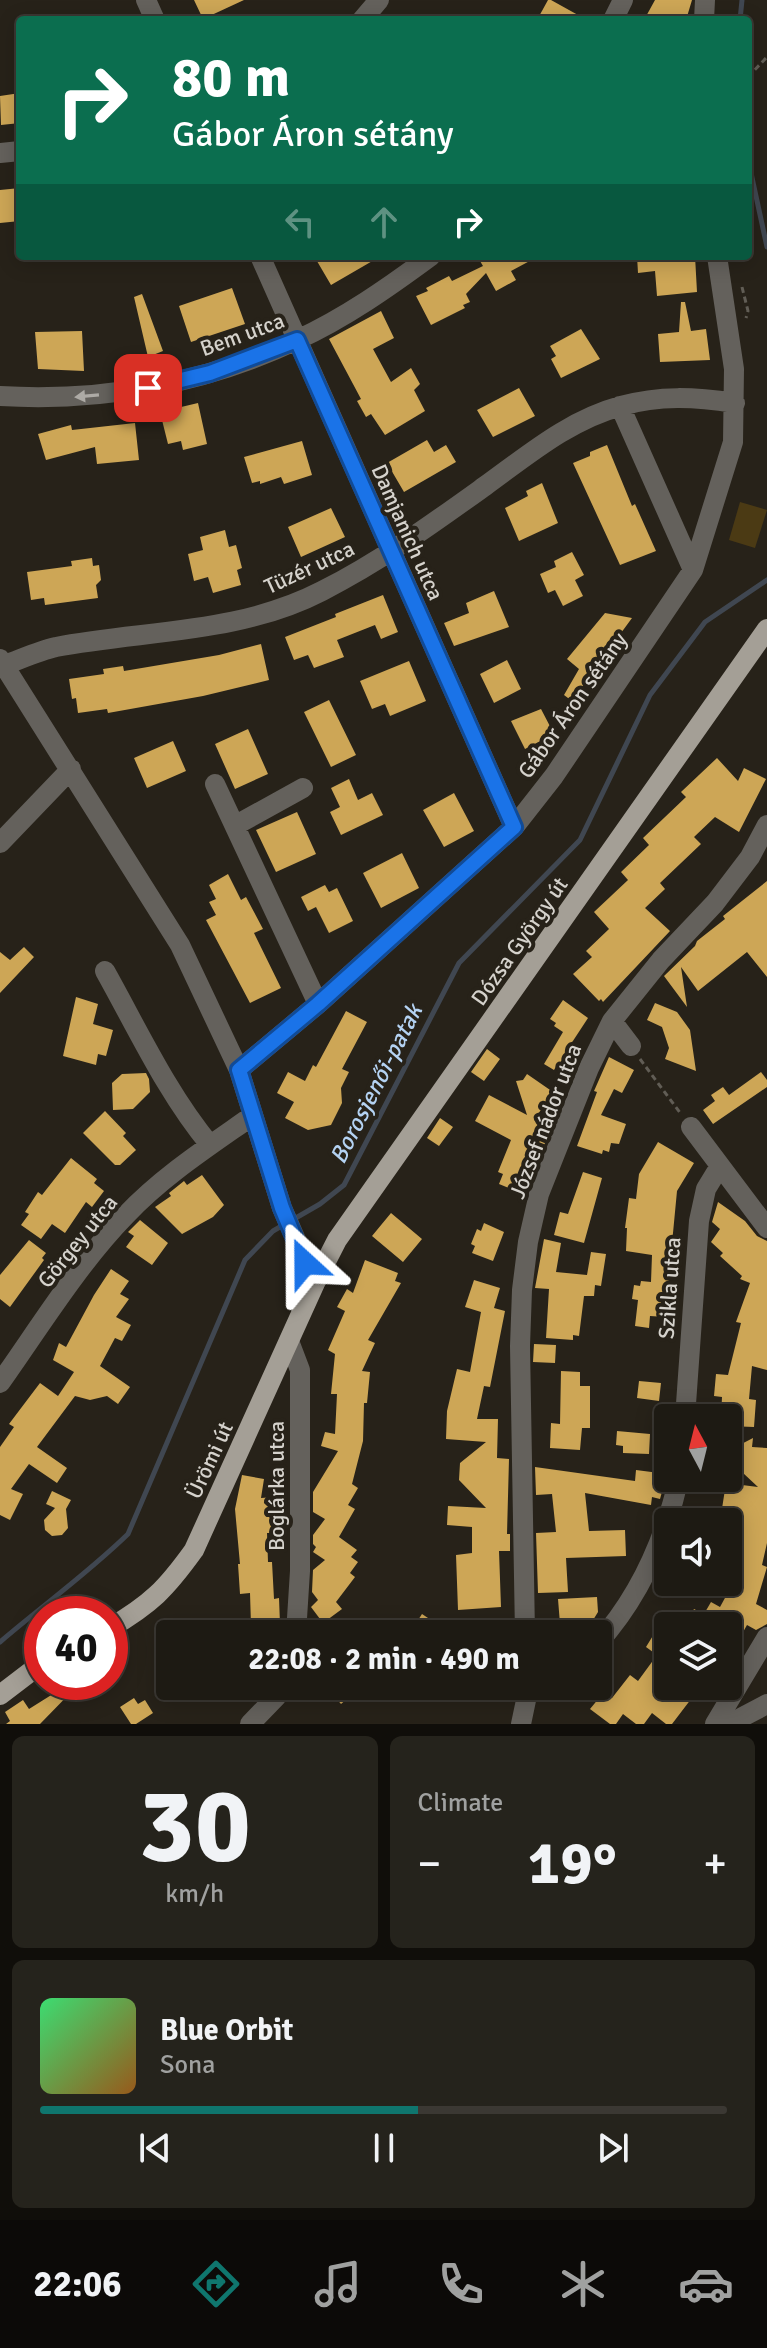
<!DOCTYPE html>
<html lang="en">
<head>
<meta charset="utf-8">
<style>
	body { margin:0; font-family:Signika,sans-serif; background:#25231c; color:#f1f3f6; height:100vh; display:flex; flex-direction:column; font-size:30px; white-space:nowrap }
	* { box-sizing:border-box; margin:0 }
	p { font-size:26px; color:#a0a1a0 }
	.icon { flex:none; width:44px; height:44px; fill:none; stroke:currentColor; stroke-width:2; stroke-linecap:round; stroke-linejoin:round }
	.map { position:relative; height:1724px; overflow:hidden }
	.drawer { display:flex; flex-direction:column; gap:12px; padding:12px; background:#100e0a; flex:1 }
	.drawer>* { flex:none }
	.guide { position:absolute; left:16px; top:16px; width:736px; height:244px; border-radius:8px; box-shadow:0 4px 20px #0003,0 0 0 2px #3b3833; background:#0b6e4f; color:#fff; overflow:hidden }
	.needle { width:52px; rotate:353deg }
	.buttons { position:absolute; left:654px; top:1404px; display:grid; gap:16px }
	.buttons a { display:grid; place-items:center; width:88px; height:88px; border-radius:8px; background:#1d1a13; box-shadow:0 4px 20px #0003,0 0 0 2px #3b3833; font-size:40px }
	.speed { position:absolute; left:24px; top:1596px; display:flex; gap:16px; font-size:40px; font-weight:700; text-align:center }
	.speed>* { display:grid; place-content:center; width:104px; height:104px; border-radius:50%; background:#1d1a13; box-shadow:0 4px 20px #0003,0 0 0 2px #3b3833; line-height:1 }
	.speed .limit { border:12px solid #d22; background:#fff; color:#111 }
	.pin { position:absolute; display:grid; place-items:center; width:68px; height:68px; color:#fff; margin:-34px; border-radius:16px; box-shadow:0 4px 12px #0006 }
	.me { position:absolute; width:88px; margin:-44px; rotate:336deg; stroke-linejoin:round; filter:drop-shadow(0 0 6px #0008) }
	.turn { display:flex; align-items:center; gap:28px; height:168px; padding:0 24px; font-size:36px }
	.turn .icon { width:104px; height:104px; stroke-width:2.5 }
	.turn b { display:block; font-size:56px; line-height:68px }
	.lanes { display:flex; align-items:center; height:76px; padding:0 24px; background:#0003; justify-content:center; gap:40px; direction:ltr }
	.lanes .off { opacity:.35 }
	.big { font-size:60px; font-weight:800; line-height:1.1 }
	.drawer .card { flex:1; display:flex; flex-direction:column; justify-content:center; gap:12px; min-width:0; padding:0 28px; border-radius:12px; background:#25231c }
	.drawer .dial { align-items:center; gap:0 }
	.dial b { font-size:104px; line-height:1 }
	.song { display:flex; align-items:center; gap:24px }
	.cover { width:96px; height:96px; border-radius:12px; background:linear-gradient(135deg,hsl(140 70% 55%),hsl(30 70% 35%)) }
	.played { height:8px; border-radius:4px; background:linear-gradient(90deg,#0f766e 55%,#3b3833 55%) }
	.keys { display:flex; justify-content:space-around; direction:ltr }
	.heat { display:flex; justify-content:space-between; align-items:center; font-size:44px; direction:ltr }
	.drawer .tiles { flex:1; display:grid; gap:12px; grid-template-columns:1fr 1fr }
	.card:last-child { grid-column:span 2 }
	.trip { position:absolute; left:156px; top:1620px; width:456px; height:80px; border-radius:8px; background:#1d1a13; box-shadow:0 4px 20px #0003,0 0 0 2px #3b3833; font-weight:800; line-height:80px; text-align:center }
	.tabs { display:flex; height:128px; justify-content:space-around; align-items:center; background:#0c0a08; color:#a0a1a0 }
	.tabs .icon { width:56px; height:56px }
	.tabs .on { color:#0f766e }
	.tabs b { font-size:36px; color:#f1f3f6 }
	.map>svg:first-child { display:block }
</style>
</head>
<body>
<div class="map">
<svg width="767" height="1724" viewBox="0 0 767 1724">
	<rect width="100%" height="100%" fill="#272219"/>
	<path fill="#4b3a14" d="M740,502L767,510L755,548L729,540Z"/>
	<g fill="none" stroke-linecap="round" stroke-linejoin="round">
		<path stroke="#404751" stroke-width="5" d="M740,20L742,0
			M748,159L767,247
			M294,1219L320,1204L344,1185L459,963L580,840L650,695L705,622L767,580
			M0,1642C42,1606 88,1573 128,1534L245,1260L273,1231L285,1224"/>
	</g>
	<path fill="#cda656" d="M194,0H244L203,19Z
		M548,0H551L587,20H537Z
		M655,0H692L686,20H644Z
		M20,93V123L1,125L0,96Z
		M20,188V221L0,223V190Z
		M314,256H381L331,285Z
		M477,256H539L511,271L516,280L496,291L486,273L466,294L470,302L463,305L465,308L431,325L416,296L428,291L426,288L449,276L452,281L483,266Z
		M637,256H695L697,292L657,296L655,271L638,273Z
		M232,288L245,324L191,342L179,306Z
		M142,294L163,351L148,357L134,297Z
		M681,302H685L691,331L706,329L710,360L660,362L658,334L679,332Z
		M381,311L394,338L373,349L391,382L411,368L420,384L414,390L425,411L385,435L371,414L366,417L357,401L361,399L329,339Z
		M581,329L600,359L561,378L551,359L556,356L550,346Z
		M82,331L84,371L38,369L35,332Z
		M519,388L535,416L493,437L477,410Z
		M198,403L207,444L183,450L181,441L168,444L160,412Z
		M135,423L139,460L97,464L95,447L46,460L38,434L71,425L72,430Z
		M427,440L434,452L446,445L456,462L404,492L387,463Z
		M302,441L312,475L284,484L281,477L260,484V481L252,483L244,457Z
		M607,445L632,506L635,504L656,551L620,565L573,463L590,456V452Z
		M542,483L558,523L519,541L505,508L528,496L526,491Z
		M331,508L345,537L301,557L288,527Z
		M225,530L229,547L236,545L242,568L237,570L241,585L213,593L208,577L194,581L188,554L203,550L200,537Z
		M572,552L584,575L575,580L583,596L563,606L555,590L548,593L540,574L556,567L554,561Z
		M92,558L93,566L99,565L101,580L96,585L98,598L45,605L44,598L31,600L27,572L72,566L71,561Z
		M494,591L509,627L454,646L444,623L469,613L466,603Z
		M383,595L398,632L381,639L375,625L337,640L344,657L314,668L308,655L294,660L285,637L336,617L335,614Z
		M605,613L632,618L610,648L620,655L615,662L604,658L572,701L564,695L579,669L567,659Z
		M261,644L269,680L203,696L108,713L107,709L78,713L76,698L72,699L69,679L104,674L103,669L123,666L124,671L219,655Z
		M507,660L521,689L494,703L480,674Z
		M409,661L426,701L390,716L385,704L372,709L360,681Z
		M329,700L356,755L331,767L304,712Z
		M541,709L554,734L525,749L511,721Z
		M248,729L268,774L235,789L215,744Z
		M173,741L186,771L147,788L134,758Z
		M717,758L738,781L744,768L766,779L739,832L715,817L694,837L701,844L660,883L665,889L645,908L670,931L603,1002L601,999L599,1001L573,974L592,957L586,951L609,929L594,912L628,880L621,872L649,845L643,838L686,797L681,792Z
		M349,779L358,800L372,793L383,815L341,835L330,812L340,807L331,788Z
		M454,793L474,831L444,847L423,810Z
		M297,812L316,854L276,872L256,830Z
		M402,853L419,888L381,908L363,873Z
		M228,874L241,900L246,897L263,929L254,933L281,988L250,1003L206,920L216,915L209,902L216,899L209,885Z
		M767,881V977L747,952L698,991L681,967L687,1007L664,976L695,946L697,941L725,919L723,916Z
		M325,885L329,892L337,888L353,921L329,933L316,907L308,911L301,897Z
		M24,947L34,957L0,993V952L10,960Z
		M76,997L98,1004L93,1024L113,1030L106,1056L98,1054L96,1065L63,1056Z
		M563,1000L588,1018L567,1050L571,1053L563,1066L558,1063L554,1070L544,1064L563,1032L554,1026L556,1023L550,1019Z
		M655,1003L677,1012L690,1030L696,1071L665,1059L669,1048L662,1027L647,1020Z
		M346,1011L367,1022L342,1069L349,1072L341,1088L342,1103L331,1125L308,1130L285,1118L294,1102L277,1093L288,1072L305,1081L313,1065L316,1067Z
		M487,1049L500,1059L484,1081L471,1072Z
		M609,1057L634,1070L622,1093L614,1089L601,1115L626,1124L619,1144L611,1143L609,1152L603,1150L602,1154L577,1146L597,1092L594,1091Z
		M761,1072L767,1080V1087L713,1124L703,1110L715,1101L711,1095L723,1087L729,1095Z
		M146,1073L149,1079L150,1092L133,1109L113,1110L112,1083L122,1074Z
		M527,1074L553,1092L534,1120L550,1131L540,1155L535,1153L519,1192L499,1184L503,1174L498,1172L511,1140L475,1121L489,1095L527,1115L516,1081L523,1080Z
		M105,1111L126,1133L123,1136L136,1150L120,1165H115L83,1133Z
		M440,1118L453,1127L439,1146L427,1138Z
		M658,1142L694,1163L677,1191L665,1317L650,1316L649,1328L635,1326L638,1300L632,1299L634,1285L640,1286L641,1281L651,1282L652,1255L626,1251L627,1228H625L629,1198L636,1199L639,1174Z
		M71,1158L97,1179L94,1183L104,1191L92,1207L86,1202L65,1233L52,1224L41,1239L21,1225L29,1214L25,1212L38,1192L42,1195Z
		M583,1172L602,1178L584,1243L554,1235L560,1212L568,1214Z
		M202,1175L224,1205L213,1217L182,1234L155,1207L171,1196L169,1193L184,1181L187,1185Z
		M718,1202L745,1221L757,1236L767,1241V1370L752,1366L749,1399L756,1400L754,1427L728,1426V1418H721L722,1397L714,1396L716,1374L728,1375L741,1323L736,1322L750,1283L740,1279L742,1276L720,1256L723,1253L711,1242L720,1229L712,1222Z
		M391,1213L422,1239L403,1262L372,1236Z
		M140,1220L168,1243L152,1265L126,1247L134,1236L128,1232Z
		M484,1223L504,1232L493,1261L472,1253L475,1246L471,1244L477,1229L481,1231Z
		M544,1239L561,1243L556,1272L587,1275L591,1252L606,1254L601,1286L595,1285L594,1296H584L579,1336L573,1335V1340L546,1338L549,1289L535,1288Z
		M29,1240L46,1253L42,1258L44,1260L10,1307L0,1299V1275Z
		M365,1260L398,1273L395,1281L401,1283L368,1340L375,1343L362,1371L370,1372L367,1403H364L363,1441L352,1484L358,1488L348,1505L355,1509L339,1537L357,1550L351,1557L358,1562L350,1573L355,1577L336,1602L342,1609L323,1623L311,1607L318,1600L312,1592L313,1570L325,1560L313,1552L316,1547L313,1544V1535L325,1519L313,1512V1492L338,1451L321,1446L325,1432L335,1434L337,1394H331L335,1354L328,1350L345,1311L337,1307L347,1289L353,1293Z
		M111,1269L129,1281L120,1294L129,1299L116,1317L131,1325L122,1341L115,1338L100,1366L130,1387L118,1404L107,1396L90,1400L75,1396L37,1447L67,1468L57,1483L29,1464L11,1489L23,1494L10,1520L0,1515V1447L14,1427L9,1424L40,1383L58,1396L74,1372L53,1360L59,1343L66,1347L94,1295Z
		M474,1280L500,1288L494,1308L505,1311L490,1387L484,1386L477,1419H498L497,1458L509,1459L507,1534H510V1551H499L501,1607L458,1610L456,1555L472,1553V1527L447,1525L448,1506L486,1508L459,1480L460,1463L486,1442L446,1439L447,1411L457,1369L470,1372L481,1312L465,1307Z
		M534,1344L556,1345L555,1363L533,1362Z
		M561,1371L580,1372V1386H590V1428H582L580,1450L550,1448L551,1423L560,1424Z
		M639,1381L661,1383L659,1401L637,1398Z
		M617,1431L650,1434L649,1454L623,1453V1446L616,1445Z
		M753,1438L752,1447L767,1448V1543L762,1565L767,1567L756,1604L767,1610V1624L756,1630L747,1625L728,1659V1626H694L687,1622L694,1609L704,1614L711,1602L720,1607L737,1576L728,1573V1516L721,1515L726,1483L758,1487L728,1459V1451Z
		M535,1467L635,1481L636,1470L667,1474L660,1499L652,1497L651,1505L585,1493L589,1531L625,1530L626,1556L566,1558L568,1592L538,1593L536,1533L556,1532L552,1494L536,1495Z
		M242,1475L264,1479L261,1498L275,1497L276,1533H267L268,1562H272L274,1599L279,1598L280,1624L251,1625L250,1593L240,1594L238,1564H240L235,1509Z
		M52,1491L71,1500L66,1509L68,1528L62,1535L52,1536L45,1530L44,1520L55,1508L46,1504Z
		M597,1597L598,1612L590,1625L582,1630H568V1624H560L558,1599Z
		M668,1611V1686H701L672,1724H666L652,1713L644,1724H636L623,1714L616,1724H610L590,1709L604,1692L612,1698L630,1675L638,1681L657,1655L646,1647Z
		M422,1614L452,1634H409Z
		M72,1682L79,1684L40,1724H6L10,1721L5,1712L23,1700L29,1709Z
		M325,1686H362L341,1704Z
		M134,1698L138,1704L145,1700L153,1713L136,1724H131L120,1707Z"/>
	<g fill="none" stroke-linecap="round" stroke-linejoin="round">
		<path stroke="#615d55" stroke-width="3" stroke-dasharray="6 4" stroke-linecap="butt" d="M748,77L767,57
			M742,287L748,311L746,318
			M640,1059L681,1114"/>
		<path stroke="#64615c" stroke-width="20" d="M146,0L155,20
			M362,20L379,0
			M613,20L623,0
			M704,20L705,0
			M0,153L20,151
			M260,256L514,827
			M0,396C102,402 204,384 297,340C345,318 389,287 431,256
			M620,406L693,570
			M0,659L180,945L239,1070L282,1208L315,1283
			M4,665C21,659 39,651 56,647C145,630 239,634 322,591C381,561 432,524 485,486C528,455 569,420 621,406C660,395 695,397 735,403
			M215,784L318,1004
			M236,825L303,788
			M0,843L71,769
			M105,971C138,1030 167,1093 210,1145
			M612,1021L631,1046
			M239,1070L318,1004L514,827L554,776L693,570L733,442L734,369L717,256
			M691,1127L767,1228
			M289,1341L300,1370V1571L296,1634
			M0,1383C39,1328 79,1263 126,1215C163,1176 208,1147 252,1116
			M685,1418L699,1221L706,1189L720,1166
			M525,1634L520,1346L522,1290L528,1242L539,1194L589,1068L612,1021L661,960L715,903L750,857L767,825
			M598,1643C640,1596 665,1539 679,1478
			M250,1724L276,1697L280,1686
			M521,1724L529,1686
			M715,1724L767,1637
			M729,1724L767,1704"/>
		<path stroke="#a49f96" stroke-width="20" d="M110,1628C151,1604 166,1589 194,1550L315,1283L337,1240L767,629
			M0,1695L42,1663"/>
	</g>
	<defs><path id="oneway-solid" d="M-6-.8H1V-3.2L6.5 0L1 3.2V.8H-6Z" transform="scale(2)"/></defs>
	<use fill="#adaaa5" href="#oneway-solid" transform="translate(87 396) rotate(175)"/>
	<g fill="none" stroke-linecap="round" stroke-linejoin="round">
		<g stroke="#114b97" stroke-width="20">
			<path id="route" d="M148,388L210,373L297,340L514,827L318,1004L239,1070L282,1208L305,1263"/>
		</g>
		<use href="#route" stroke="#1a73e8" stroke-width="14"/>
	</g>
	<g text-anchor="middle" stroke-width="8" stroke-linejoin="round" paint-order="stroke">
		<g font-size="22" fill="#d5d2cc" stroke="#272219">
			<text transform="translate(242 334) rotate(-20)" y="8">Bem utca</text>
			<text transform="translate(408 532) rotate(66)" y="8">Damjanich utca</text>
			<text transform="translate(309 567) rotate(-25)" y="8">Tüzér utca</text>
			<text transform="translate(572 705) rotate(-55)" y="8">Gábor Áron sétány</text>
			<text transform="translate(519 941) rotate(-55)" y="8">Dózsa György út</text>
			<text transform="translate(545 1121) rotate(-69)" y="8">József nádor utca</text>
			<text transform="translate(77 1241) rotate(-51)" y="8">Görgey utca</text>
			<text transform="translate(669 1288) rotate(-86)" y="8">Szikla utca</text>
			<text transform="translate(209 1460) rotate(-65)" y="8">Ürömi út</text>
			<text transform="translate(276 1486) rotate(-90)" y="8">Boglárka utca</text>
		</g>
		<g font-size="24" font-style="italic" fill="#b4d2f2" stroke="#272219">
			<text transform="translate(376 1084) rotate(-63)" y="8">Borosjenői-patak</text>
		</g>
	</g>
</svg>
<div class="buttons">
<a><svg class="needle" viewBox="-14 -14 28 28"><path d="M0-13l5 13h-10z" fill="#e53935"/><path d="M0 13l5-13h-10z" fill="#a0a1a0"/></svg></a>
<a><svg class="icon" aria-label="sound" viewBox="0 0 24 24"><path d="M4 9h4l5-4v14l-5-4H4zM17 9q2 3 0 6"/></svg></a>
<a><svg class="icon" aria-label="layers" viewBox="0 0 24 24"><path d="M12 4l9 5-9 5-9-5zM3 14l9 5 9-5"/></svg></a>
</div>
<div class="speed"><div class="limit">40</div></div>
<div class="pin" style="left:148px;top:388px;background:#d93025"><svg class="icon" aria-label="arrive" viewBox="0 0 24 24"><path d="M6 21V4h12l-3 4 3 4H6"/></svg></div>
<svg class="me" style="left:305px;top:1263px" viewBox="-20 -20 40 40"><path d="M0-17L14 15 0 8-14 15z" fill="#1a73e8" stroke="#fff" stroke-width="4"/></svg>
<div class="trip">22:08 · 2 min · 490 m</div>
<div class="guide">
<div class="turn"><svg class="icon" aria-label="right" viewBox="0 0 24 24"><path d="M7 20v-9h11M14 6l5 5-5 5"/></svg><div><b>80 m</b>Gábor Áron sétány</div></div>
<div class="lanes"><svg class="icon off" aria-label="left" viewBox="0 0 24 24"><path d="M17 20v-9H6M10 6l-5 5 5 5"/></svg><svg class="icon off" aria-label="ahead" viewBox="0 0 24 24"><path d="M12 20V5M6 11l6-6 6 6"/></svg><svg class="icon" aria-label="right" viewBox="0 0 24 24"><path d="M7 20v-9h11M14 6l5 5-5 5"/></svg></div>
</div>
</div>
<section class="drawer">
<div class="tiles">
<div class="card dial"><b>30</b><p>km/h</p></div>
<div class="card"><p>Climate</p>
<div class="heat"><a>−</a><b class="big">19°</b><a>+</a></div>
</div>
<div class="card">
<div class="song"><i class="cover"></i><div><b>Blue Orbit</b><p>Sona</p></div></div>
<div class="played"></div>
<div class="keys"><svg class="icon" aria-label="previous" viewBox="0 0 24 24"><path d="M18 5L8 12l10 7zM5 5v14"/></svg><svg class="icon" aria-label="pause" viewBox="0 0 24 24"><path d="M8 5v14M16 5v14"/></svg><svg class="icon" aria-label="next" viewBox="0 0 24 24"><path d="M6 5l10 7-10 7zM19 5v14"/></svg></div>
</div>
</div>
</section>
<nav class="tabs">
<b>22:06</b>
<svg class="icon on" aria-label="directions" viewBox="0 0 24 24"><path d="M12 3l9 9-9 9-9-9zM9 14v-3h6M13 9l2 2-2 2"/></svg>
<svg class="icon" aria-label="music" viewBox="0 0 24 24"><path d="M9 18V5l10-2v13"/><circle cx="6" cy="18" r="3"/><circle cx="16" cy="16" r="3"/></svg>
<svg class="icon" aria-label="phone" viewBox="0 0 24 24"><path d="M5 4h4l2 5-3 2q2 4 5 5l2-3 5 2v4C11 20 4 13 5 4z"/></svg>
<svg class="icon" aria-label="climate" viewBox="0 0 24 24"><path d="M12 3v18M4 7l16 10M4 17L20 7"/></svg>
<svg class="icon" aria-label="car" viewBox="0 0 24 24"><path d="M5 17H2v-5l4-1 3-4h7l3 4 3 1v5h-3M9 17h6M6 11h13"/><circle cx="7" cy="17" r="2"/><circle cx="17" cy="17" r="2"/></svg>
</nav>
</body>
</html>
